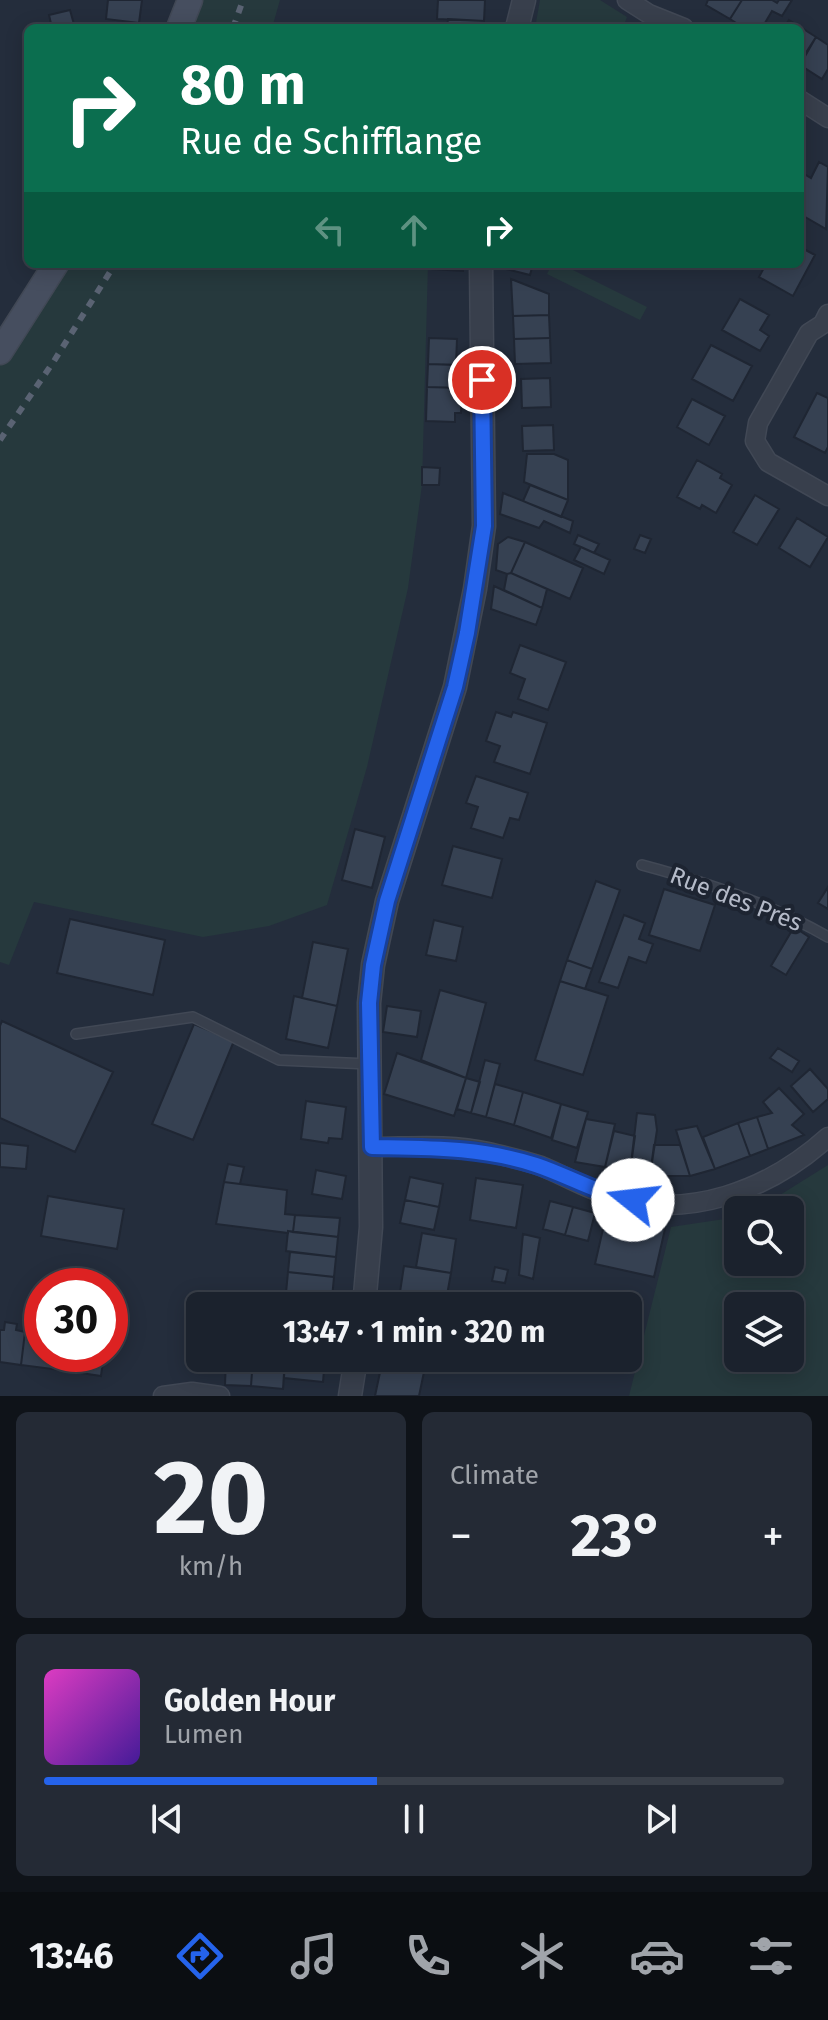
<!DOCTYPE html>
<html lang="en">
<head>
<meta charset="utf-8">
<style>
	body { margin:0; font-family:"Fira Sans",sans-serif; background:#242a35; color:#f1f3f6; height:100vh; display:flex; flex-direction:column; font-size:30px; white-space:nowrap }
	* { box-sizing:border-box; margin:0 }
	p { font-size:26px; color:#a0a4aa }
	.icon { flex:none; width:44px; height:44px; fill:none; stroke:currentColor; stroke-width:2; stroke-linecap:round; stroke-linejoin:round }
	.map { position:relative; height:1396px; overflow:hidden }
	.sheet { display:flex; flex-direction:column; gap:16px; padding:16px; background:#0f1319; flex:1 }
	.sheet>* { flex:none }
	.hud { position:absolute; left:24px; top:24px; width:780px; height:244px; border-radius:12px; box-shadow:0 4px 20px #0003,0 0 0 2px #393f49; background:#0b6e4f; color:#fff; overflow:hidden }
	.controls { position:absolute; left:724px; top:1196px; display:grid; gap:16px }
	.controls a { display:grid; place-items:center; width:80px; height:80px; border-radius:12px; background:#1b222d; box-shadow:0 4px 20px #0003,0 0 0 2px #393f49; font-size:40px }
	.speed { position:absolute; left:24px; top:1268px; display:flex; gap:16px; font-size:40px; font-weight:700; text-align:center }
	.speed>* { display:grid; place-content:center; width:104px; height:104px; border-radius:50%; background:#1b222d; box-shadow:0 4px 20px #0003,0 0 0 2px #393f49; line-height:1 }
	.speed .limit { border:12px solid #d22; background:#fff; color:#111 }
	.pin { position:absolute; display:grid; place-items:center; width:68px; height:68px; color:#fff; margin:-34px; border:4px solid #fff; border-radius:50%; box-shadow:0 2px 8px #0007 }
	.me { position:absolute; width:88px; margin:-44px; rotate:286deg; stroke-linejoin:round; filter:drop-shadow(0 0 6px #0008) }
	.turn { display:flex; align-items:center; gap:28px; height:168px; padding:0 24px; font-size:36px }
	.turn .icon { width:104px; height:104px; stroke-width:2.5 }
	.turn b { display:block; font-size:56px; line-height:68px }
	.lanes { display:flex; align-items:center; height:76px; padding:0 24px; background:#0003; justify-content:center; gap:40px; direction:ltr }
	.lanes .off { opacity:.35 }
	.big { font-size:60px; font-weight:700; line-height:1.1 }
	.sheet .card { flex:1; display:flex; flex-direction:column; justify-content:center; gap:12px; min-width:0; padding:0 28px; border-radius:12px; background:#242a35 }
	.sheet .dial { align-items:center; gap:0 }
	.dial b { font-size:104px; line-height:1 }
	.song { display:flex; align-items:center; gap:24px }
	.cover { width:96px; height:96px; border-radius:12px; background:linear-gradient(135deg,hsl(310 70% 55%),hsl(260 70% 35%)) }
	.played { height:8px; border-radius:4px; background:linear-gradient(90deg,#2563eb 45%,#393f49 45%) }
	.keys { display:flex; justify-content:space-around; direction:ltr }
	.heat { display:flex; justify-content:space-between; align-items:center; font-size:44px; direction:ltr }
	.sheet .tiles { flex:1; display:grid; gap:16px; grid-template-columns:1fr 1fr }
	.card:last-child { grid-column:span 2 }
	.trip { position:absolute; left:186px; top:1292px; width:456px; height:80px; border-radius:12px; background:#1b222d; box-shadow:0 4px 20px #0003,0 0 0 2px #393f49; font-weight:700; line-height:80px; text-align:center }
	.tab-bar { display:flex; height:128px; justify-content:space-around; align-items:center; background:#0b0e12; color:#a0a4aa }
	.tab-bar .icon { width:56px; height:56px }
	.tab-bar .active { color:#2563eb }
	.tab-bar b { font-size:36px; color:#f1f3f6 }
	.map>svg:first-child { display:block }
</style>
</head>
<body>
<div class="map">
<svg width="828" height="1396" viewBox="0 0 828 1396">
	<rect width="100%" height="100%" fill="#242d3c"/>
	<path fill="#26393d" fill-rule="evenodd" d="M201,0H280L272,28H189Z
		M540,0H600L627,17L623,28H535Z
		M63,264H428L422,485L408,588L367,767L327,905L269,926L203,937L34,902L9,965L0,962V365Z
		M552,264H561L647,307L640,320L547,274Z
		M828,1165V1396H629L671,1227L738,1217V1262H790V1210H756ZM790,1306V1358H738V1306Z"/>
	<path fill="#364152" stroke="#1f2633" stroke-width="2" d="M108,0H142L139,23L106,19Z
		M438,0H485L484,21L437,19Z
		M708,0H742L730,19L706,5Z
		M742,0H772L777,3L779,0H792L782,16L772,11L762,28H744L730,19Z
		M70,10L75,28H52L49,15Z
		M448,19L484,21V28H447Z
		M789,20L816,37L800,62V28H784Z
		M816,37L828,45V69L822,79L800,65Z
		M819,162L828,167L826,229L800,214V182L804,174L811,178Z
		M800,247L815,255L793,296L759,277L766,264H800Z
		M432,264H463V271L432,269Z
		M499,264H533L530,275L498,267Z
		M511,279L549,294V315L513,316Z
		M740,299L769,315L760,330L769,336L760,351L722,330Z
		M549,315L550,338L514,339L513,316Z
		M429,338L457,339L456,365L428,364Z
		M550,338L551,363L515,364L514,339Z
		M711,345L752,366L733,401L692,379Z
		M428,364L463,365L462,388L427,387Z
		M550,378L551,407L522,408L521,379Z
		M427,387L462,388L461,413H455V422L426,421Z
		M817,393L828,398V447L825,453L794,437Z
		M692,399L725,416L709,445L677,427Z
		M553,425L554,450L523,451L522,426Z
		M527,454H554L568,460V500L524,482Z
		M697,460L722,474L720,478L732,485L716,513L702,505L700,509L677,497Z
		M422,467L440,468L439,485H422Z
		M530,485L568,500L561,517L523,501Z
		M503,493L573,521L570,533L544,521L539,528L500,514Z
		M755,495L779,509L757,545L733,532Z
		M797,518L828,537L810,567L779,548Z
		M578,535L599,544L594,553L574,544Z
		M640,535L651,539L645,553L634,549Z
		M508,537L525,542L511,573L507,574L496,570L498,544Z
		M525,542L583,568L570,599L511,573Z
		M581,547L610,560L604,574L574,560Z
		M511,573L547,589L542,608L504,590L507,574Z
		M494,586L542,608L536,625L491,609Z
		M520,645L566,662L548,710L518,699L525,679L510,673Z
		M496,712L511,717L513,712L547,723L530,774L494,762L500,746L486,741Z
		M476,776L528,793L519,820L510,818L503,838L471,828L478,807L466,803Z
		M355,829L385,837L372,888L342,880Z
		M453,846L502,859L492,898L442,885Z
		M596,881L620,890L592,969L567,960Z
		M828,887V909L818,903Z
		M664,889L715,905L700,951L649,935Z
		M624,915L645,923L639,939L653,944L646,963L629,957L618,988L599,982Z
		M70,919L165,940L153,995L57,973Z
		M434,920L463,927L456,961L426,955Z
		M794,927L809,937L786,975L771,966Z
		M313,942L348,949L337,1006L302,998Z
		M567,960L592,969L585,989L560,981Z
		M560,981L608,996L583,1075L535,1060Z
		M440,990L486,1003L466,1078L421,1060Z
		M294,996L337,1006L328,1048L286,1039Z
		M387,1006L421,1011L417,1037L383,1032Z
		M2,1021L113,1072L75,1152L0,1118V1026Z
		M194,1024L234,1041L193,1140L152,1124Z
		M778,1048L799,1061L792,1072L770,1058Z
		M397,1053L466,1078L454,1116L384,1094Z
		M485,1060L500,1064L486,1117L471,1113Z
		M810,1069L828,1089V1099L813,1112L791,1086Z
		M466,1078L480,1082L471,1113L457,1109Z
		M495,1084L523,1092L514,1125L486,1117Z
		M779,1088L804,1114L792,1125L804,1135L768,1149L757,1117L772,1113L763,1102Z
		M523,1092L561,1104L551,1138L514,1125Z
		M306,1101L346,1107L342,1139L329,1138L328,1143L301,1139Z
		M561,1104L588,1112L577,1148L552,1140Z
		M637,1113L655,1115L657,1130L650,1175L630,1172Z
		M757,1117L768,1149L750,1156L738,1123Z
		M586,1119L615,1124L605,1167L575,1162Z
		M738,1123L750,1156L715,1169L703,1137Z
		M697,1126L715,1169L690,1176L676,1130Z
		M614,1131L635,1136L630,1172L605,1167Z
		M0,1143L28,1146L26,1169L0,1167Z
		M654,1145H680L690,1176H650Z
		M228,1164L244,1167L240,1184L224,1182Z
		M316,1170L346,1176L342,1199L312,1194Z
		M410,1177L443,1184L439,1207L405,1200Z
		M476,1178L523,1185L516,1228L470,1220Z
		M224,1182L287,1190L285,1214L295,1215L293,1232L288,1231V1233L216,1224Z
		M48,1196L124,1209L117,1249L41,1236Z
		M405,1200L439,1207L434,1230L400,1223Z
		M550,1201L573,1207L565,1235L543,1229Z
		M573,1207L595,1213L588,1241L565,1235Z
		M295,1215L340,1218L338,1237L293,1232Z
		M606,1216L665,1229L654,1277L595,1264Z
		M288,1231L338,1237L336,1257L286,1251Z
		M422,1233L456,1239L451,1273L416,1267Z
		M523,1234L540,1238L533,1279L519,1275Z
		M290,1252L336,1257L334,1277L288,1272Z
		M404,1266L451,1273L445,1306L398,1305Z
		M495,1267L508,1270L505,1283L492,1281Z
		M288,1272L334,1277L332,1298L286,1293Z
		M286,1293L332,1298L331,1306H284Z
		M616,1293L637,1298L628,1337V1306H613Z
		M637,1298L643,1300L637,1328L630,1327Z
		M5,1322L17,1324L16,1330L25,1332L21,1365L0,1362V1330H4Z
		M25,1332L42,1334V1354H54L52,1369L21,1365Z
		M54,1354H77L74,1372L52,1369Z
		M77,1354H104L101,1376L74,1372Z
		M226,1358H253L251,1386L225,1385Z
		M253,1358H285L283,1389L251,1386Z
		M285,1358H325L323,1382L284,1378Z
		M383,1358H422L419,1371L382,1363Z
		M382,1363L424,1372L419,1396H375Z"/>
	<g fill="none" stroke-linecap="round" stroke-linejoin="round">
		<g stroke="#414855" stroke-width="12">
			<path id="service" d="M642,865C706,882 771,904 828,937
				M76,1034L193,1017L279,1060L369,1064"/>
		</g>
		<g stroke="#414855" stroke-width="21">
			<path id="minor" d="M627,0L649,14L684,28
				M800,100L828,118
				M828,314L823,324L809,333L758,423L755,441L768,462L828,496
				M372,1147C409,1147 450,1143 488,1152C505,1156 524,1160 541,1166C563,1175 585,1188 608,1195C687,1222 769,1190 828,1137
				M163,1396L192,1392L220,1396"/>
		</g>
		<g stroke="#414855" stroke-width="25">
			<path id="tertiary" d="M517,28L524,0
				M364,1306L371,1227L369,1003L373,965L387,901L455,687L475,589L484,526L481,264
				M350,1396L356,1358"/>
		</g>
		<g stroke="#414855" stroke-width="27">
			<path id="secondary" d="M179,28L190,0
				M0,352L56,264"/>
		</g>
		<use href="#service" stroke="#383f4c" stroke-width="9"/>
		<use href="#minor" stroke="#383f4c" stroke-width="18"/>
		<use href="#tertiary" stroke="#383f4c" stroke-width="22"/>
		<use href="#secondary" stroke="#464e5f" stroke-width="24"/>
		<path stroke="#5a6373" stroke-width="6" stroke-dasharray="8 8" stroke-linecap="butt" d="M233,28L243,0
			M0,440L54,361L115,264"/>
	</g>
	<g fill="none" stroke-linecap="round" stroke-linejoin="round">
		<g stroke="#184099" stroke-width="20">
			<path id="route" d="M482,380L484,526L467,633L455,687L387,901L373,965L369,1003L372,1147C428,1148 481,1147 536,1165C569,1176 598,1194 633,1200"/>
		</g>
		<use href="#route" stroke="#2563eb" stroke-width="14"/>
	</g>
	<g text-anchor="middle" stroke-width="8" stroke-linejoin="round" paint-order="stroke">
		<g font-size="24" fill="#b4bac8" stroke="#1d2431">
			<text transform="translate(736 899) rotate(21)" y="8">Rue des Prés</text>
		</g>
	</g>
</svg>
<div class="controls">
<a><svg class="icon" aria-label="search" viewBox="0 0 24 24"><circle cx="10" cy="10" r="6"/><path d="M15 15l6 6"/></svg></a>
<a><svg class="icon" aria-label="layers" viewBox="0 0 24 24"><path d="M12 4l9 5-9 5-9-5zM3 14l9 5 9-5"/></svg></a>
</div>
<div class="speed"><div class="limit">30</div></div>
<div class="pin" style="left:482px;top:380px;background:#d93025"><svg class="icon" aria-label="arrive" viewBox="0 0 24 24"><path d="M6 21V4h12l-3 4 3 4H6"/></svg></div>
<svg class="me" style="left:633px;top:1200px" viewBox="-20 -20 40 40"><circle r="19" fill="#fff"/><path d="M0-13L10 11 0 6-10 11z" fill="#2563eb"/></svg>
<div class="trip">13:47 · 1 min · 320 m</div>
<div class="hud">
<div class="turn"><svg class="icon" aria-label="right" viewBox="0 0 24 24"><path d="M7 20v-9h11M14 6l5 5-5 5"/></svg><div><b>80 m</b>Rue de Schifflange</div></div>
<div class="lanes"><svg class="icon off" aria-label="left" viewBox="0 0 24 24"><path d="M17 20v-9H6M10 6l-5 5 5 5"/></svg><svg class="icon off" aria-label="ahead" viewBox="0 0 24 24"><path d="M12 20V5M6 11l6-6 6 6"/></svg><svg class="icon" aria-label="right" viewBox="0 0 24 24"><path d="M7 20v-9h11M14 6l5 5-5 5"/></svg></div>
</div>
</div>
<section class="sheet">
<div class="tiles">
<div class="card dial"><b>20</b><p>km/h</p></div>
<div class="card"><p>Climate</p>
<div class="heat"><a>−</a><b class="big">23°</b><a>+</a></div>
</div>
<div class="card">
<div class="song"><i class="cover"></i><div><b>Golden Hour</b><p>Lumen</p></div></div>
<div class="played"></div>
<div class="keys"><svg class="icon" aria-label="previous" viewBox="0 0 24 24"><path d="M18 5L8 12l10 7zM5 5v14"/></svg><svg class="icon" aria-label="pause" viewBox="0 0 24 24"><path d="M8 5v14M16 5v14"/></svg><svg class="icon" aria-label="next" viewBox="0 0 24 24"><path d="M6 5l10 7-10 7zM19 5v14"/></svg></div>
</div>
</div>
</section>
<nav class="tab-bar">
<b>13:46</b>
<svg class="icon active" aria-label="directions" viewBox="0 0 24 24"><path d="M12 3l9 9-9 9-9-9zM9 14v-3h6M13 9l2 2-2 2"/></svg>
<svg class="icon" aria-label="music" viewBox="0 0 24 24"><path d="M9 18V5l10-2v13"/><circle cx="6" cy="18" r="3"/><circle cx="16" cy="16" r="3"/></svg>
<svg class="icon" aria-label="phone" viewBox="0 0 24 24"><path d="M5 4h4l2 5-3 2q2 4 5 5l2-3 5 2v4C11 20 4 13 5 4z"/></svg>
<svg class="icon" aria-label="climate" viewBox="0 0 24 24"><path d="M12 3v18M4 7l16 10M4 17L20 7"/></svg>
<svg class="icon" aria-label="car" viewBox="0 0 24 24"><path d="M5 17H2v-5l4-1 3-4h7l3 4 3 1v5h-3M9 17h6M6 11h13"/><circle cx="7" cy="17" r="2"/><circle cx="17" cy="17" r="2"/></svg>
<svg class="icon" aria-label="filters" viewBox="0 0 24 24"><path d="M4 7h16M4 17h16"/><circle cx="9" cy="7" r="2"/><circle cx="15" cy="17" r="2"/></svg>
</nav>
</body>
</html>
